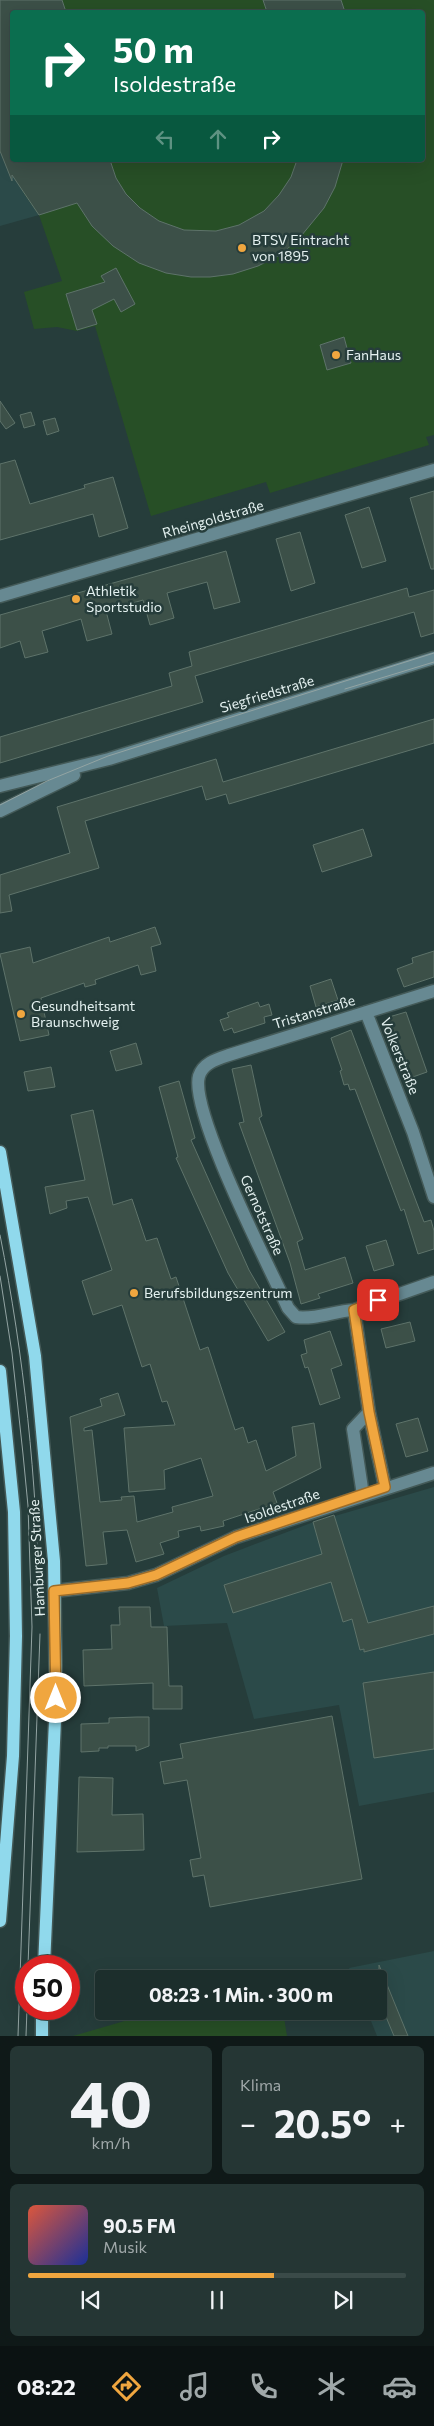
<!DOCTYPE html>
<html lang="de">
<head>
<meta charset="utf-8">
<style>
	body { margin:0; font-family:Commissioner,sans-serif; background:#253634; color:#f1f3f6; height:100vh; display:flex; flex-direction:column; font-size:19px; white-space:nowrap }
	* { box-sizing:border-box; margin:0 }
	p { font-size:16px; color:#a0a8a9 }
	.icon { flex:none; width:28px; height:28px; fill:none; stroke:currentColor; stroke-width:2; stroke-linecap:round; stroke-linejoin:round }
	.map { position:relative; height:2036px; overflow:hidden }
	.drawer { display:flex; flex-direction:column; gap:10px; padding:10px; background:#0f1918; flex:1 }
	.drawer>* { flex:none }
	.banner { position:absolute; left:10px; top:10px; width:415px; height:152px; border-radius:5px; box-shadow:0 5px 20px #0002,0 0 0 1px #3a4a48; background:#0b6e4f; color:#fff; overflow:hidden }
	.speed { position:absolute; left:15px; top:1955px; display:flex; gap:10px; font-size:25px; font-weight:700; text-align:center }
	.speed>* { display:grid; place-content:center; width:65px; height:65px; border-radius:50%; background:#1c2e2c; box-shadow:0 5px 20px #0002,0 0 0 1px #3a4a48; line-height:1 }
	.speed .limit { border:8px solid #d22; background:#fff; color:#111 }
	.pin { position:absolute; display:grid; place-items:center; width:42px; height:42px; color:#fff; margin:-21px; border-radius:10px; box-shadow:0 2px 8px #0006 }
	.me { position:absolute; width:55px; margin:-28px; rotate:0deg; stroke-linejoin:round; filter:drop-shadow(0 0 4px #0008) }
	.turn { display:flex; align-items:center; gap:18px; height:105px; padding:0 20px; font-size:22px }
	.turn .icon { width:65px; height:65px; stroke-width:2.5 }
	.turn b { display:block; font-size:35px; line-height:42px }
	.lanes { display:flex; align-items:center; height:48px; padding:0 20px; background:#0003; justify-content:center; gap:25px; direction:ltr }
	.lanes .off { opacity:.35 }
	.big { font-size:38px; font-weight:700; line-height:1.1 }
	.drawer .card { flex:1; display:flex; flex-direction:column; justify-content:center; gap:8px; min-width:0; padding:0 18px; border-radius:8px; background:#253634 }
	.drawer .dial { align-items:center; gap:0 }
	.dial b { font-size:65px; line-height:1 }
	.song { display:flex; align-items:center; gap:15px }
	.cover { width:60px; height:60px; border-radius:8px; background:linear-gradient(135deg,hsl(10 70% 55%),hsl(230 70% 35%)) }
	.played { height:5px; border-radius:2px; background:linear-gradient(90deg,#f0a63f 65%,#3a4a48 65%) }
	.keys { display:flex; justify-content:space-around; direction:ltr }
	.heat { display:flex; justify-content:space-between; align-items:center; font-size:28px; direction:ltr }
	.drawer .tiles { flex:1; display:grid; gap:10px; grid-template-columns:1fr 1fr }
	.card:last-child { grid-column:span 2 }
	.trip { position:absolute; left:95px; top:1970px; width:292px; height:50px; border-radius:5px; background:#1c2e2c; box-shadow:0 5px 20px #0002,0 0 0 1px #3a4a48; font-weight:700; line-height:50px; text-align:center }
	.menu { display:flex; height:80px; justify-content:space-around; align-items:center; background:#0b1212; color:#a0a8a9 }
	.menu .icon { width:35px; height:35px }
	.menu .active { color:#f0a63f }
	.menu b { font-size:22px; color:#f1f3f6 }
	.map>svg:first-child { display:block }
</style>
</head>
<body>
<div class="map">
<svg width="434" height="2036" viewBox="0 0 434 2036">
	<rect width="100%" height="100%" fill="#263d3b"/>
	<path fill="#2b4a49" d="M0,151L25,195L39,215L0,226Z
		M434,1487V1792L359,1806L339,1705L254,1719L227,1623L164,1626L157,1588L224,1556L311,1523Z
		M434,1951V2036H377L367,2011H379V1979H354L349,1968Z"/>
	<path fill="#274f26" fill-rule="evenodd" d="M0,0H434V435L426,437L429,445L270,493L266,482L151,516L95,326L77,331L57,327L34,329L24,292L62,281L39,215L25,195L0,151ZM12,12H422V160H12Z
		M159,2011H283L287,2036H73Z"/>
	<path fill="#3c5048" stroke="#5e736a" d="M0,0H62L66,12H12V160H110L116,178L126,194L140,208L159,221L184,230L216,231L239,225L264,211L279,195L291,177L297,160H343L335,187L324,208L297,241L278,256L258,266L233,274L210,277H191L166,273L139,263L113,246L92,226L77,203L39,215L12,175V181L0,151Z
		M263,0H341L345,12H267Z
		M116,268L135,304L121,312L114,299L92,310L97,324L77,330L66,294L105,282L101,276Z
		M344,337L351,363L327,370L320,345Z
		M0,401L15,423L6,429L0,421Z
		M31,412L35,425L24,428L20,415Z
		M55,418L59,431L47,435L43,421Z
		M15,460L30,504L85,488L84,485L113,477L128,528L99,537L93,514L0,540V464Z
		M434,491V569H431L410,498Z
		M369,507L386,561L362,568L345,515Z
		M300,532L315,583L291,591L276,539Z
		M226,551L240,602L214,609L207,582L167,593L174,618L150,625L143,600L106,611L112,634L87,641L81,619L42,631L48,652L25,658L20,641L0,648V615Z
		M407,588L409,597L434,590V633L421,637L414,612L232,665L195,676L203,702L0,763V737L172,686L169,673L192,666L189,652Z
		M434,719V743L229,804L226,794L206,800L202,786L85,821L99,868L9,895L12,911L0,913V875L70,853L57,807L216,759L223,782Z
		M363,829L372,856L322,872L313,845Z
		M155,927L161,944L151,947L156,971L141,975L138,965L95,980L96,984L85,987L84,983L41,998L49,1035L20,1041L0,954L30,947L33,963L109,937L110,942Z
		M434,951V977L404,987L397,969L413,963L412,958Z
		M331,979L338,1000L316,1007L310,986Z
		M258,1002L260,1007L269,1004L272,1015L264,1017L265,1023L234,1033L232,1028L224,1031L220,1020L229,1017L227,1013Z
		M406,1012L427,1072L410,1078L389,1017Z
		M351,1030L424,1222L431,1220L434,1231V1249L418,1254L404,1209L401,1211L355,1089L350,1090L348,1084L344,1085L340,1071L342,1070L331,1038Z
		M136,1043L142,1064L116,1071L110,1051Z
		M251,1065L262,1116L259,1118L303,1239L297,1242L305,1270L345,1257L353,1283L318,1294L320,1298L301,1304L290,1263L239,1123L244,1122L232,1069Z
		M51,1067L55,1087L28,1091L24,1072Z
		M179,1081L195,1138L191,1140L249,1270L285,1332L268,1341L228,1273L176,1158L178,1157L159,1087Z
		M93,1110L113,1205L132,1199L146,1241L157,1238L171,1279L176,1277L200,1350L208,1347L235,1430L243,1427L248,1443L256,1440L266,1471L296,1456L292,1427L314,1423L321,1468L273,1492L277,1503L223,1521L224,1526L201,1531L200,1526L178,1531L179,1537L160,1543L164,1554L136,1562L127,1530L103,1532L107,1564L86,1566L70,1417L102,1406L100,1399L118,1393L125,1415L84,1428V1431L92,1430L100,1502L122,1500L121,1497L134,1496L137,1522L173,1512L172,1507L213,1496L201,1458L164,1470L165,1489L129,1492L124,1428L175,1425L167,1401L162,1402L150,1364L142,1367L122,1305L93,1315L82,1281L112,1270L88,1197L66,1201L67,1208L50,1214L45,1187L85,1180L71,1115Z
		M386,1240L394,1265L374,1271L366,1246Z
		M410,1322L415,1341L386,1348L381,1329Z
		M330,1331L342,1365L331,1369L340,1398L320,1405L308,1367L305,1368L301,1355L307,1353L304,1340Z
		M418,1418L428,1451L406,1457L396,1424Z
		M334,1515L368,1623L434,1606V1634L364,1652V1649L360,1650L352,1619L343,1622L331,1582L233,1613L224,1585L322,1554L313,1522Z
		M119,1607H150L151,1627H167L169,1686H182V1709H153V1683L84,1686L83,1650L112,1649L111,1625H120Z
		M434,1672V1749L374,1758L363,1683Z
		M332,1716L362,1879L210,1907L204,1875L193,1877L190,1860L201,1858L187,1780L164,1784L160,1762L183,1758L180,1744Z
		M137,1717H149V1746L136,1751V1746H108V1748H99V1751L81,1752V1724L109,1723V1718Z
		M79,1777L113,1778L112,1815L143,1814L144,1850L77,1852Z
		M379,1965L408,2036H394L379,2000Z"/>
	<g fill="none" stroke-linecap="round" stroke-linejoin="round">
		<g stroke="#445a58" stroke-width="15">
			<path id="minor" d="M0,596L434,470
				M0,786L109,759L434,658
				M0,811L74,775
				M366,1012L413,1132L434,1197
				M354,1310C334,1311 315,1320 296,1317L288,1308C270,1268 189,1111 199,1076C203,1063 217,1059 229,1055L434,991
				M385,1487L369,1412L354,1310L434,1282
				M363,1495L353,1429L369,1412
				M54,1591L128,1583L156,1575L236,1537L434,1473"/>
		</g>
		<g stroke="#445a58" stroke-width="15">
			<path id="major" d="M0,1152L35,1356L54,1561L56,1698L44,1966
				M0,1371L14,1512L16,1636L13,1756L0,1921
				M42,2036V2009"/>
		</g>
		<use href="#minor" stroke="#678992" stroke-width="12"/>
		<use href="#major" stroke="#90d9ec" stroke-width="12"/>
		<path stroke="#93a4a3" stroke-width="1" d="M345,689L434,662
			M0,805L47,781L108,756L434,653
			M0,1235C24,1356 37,1480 39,1604
			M0,1276L12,1353L23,1454L28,1506L32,1627L18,2036
			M28,1966L40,1634
			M26,2036L27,2009"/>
	</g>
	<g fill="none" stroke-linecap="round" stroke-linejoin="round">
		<g stroke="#9c6c29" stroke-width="12">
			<path id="route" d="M56,1698L54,1591L128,1583L156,1575L236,1537L385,1487L369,1412L354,1310L378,1300"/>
		</g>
		<use href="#route" stroke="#f0a63f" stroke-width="9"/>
	</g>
	<g fill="#f0a63f" stroke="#263d3b" stroke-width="2">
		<circle cx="242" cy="248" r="5"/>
		<circle cx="336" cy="355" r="5"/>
		<circle cx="76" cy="599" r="5"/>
		<circle cx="21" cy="1014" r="5"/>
		<circle cx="134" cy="1293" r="5"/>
	</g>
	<g text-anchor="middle" stroke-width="5" stroke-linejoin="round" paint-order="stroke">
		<g font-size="14" fill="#e4f1f0" stroke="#263d3b" text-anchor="start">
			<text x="252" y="245">BTSV Eintracht<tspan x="252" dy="16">von 1895</tspan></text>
			<text x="346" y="360">FanHaus</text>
			<text x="86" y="596">Athletik<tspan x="86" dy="16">Sportstudio</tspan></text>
			<text x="31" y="1011">Gesundheitsamt<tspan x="31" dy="16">Braunschweig</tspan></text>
			<text x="144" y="1298">Berufsbildungszentrum</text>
		</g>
		<g font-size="14" fill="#e4f1f0" stroke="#263d3b">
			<text transform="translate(213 519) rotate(-16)" y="5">Rheingoldstraße</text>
			<text transform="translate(267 694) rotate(-17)" y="5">Siegfriedstraße</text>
			<text transform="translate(314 1012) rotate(-17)" y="5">Tristanstraße</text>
			<text transform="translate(400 1056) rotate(68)" y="5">Volkerstraße</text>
			<text transform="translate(262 1215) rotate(66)" y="5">Gernotstraße</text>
			<text transform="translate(282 1506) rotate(-19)" y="5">Isoldestraße</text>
			<text transform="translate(37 1558) rotate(-93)" y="5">Hamburger Straße</text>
		</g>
	</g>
</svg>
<div class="speed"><div class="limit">50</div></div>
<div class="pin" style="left:378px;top:1300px;background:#d93025"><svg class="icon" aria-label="arrive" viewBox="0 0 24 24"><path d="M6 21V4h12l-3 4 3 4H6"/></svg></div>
<svg class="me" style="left:56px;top:1698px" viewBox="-20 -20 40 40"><circle r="17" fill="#f0a63f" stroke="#fff" stroke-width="3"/><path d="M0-11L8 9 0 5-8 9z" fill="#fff"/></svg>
<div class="trip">08:23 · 1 Min. · 300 m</div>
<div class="banner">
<div class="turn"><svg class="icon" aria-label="right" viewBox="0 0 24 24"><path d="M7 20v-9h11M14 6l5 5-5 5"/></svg><div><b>50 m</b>Isoldestraße</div></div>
<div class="lanes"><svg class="icon off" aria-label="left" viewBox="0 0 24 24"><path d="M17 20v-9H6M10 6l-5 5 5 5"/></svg><svg class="icon off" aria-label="ahead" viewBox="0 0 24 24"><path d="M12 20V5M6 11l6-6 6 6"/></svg><svg class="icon" aria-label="right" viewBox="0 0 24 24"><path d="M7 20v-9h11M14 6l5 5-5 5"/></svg></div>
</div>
</div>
<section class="drawer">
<div class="tiles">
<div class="card dial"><b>40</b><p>km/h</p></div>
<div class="card"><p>Klima</p>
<div class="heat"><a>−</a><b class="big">20.5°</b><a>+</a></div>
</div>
<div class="card">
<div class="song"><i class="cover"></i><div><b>90.5 FM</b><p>Musik</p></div></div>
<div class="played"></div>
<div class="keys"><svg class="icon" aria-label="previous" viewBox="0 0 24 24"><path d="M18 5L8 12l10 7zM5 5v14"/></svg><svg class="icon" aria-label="pause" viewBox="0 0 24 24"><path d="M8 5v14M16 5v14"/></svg><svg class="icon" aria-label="next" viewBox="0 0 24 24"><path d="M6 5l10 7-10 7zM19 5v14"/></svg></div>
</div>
</div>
</section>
<nav class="menu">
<b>08:22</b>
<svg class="icon active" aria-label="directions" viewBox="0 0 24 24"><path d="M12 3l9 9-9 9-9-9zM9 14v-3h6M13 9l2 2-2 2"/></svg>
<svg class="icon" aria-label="music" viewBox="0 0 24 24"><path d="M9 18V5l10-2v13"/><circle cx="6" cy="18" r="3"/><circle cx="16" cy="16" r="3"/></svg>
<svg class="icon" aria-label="phone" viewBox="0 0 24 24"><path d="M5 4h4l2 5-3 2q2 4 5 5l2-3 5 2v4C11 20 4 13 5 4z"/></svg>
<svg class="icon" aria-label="climate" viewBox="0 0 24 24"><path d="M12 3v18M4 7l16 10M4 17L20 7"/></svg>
<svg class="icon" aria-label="car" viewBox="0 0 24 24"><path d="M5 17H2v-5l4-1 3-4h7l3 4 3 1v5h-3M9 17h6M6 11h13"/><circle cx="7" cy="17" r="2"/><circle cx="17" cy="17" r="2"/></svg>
</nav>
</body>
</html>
